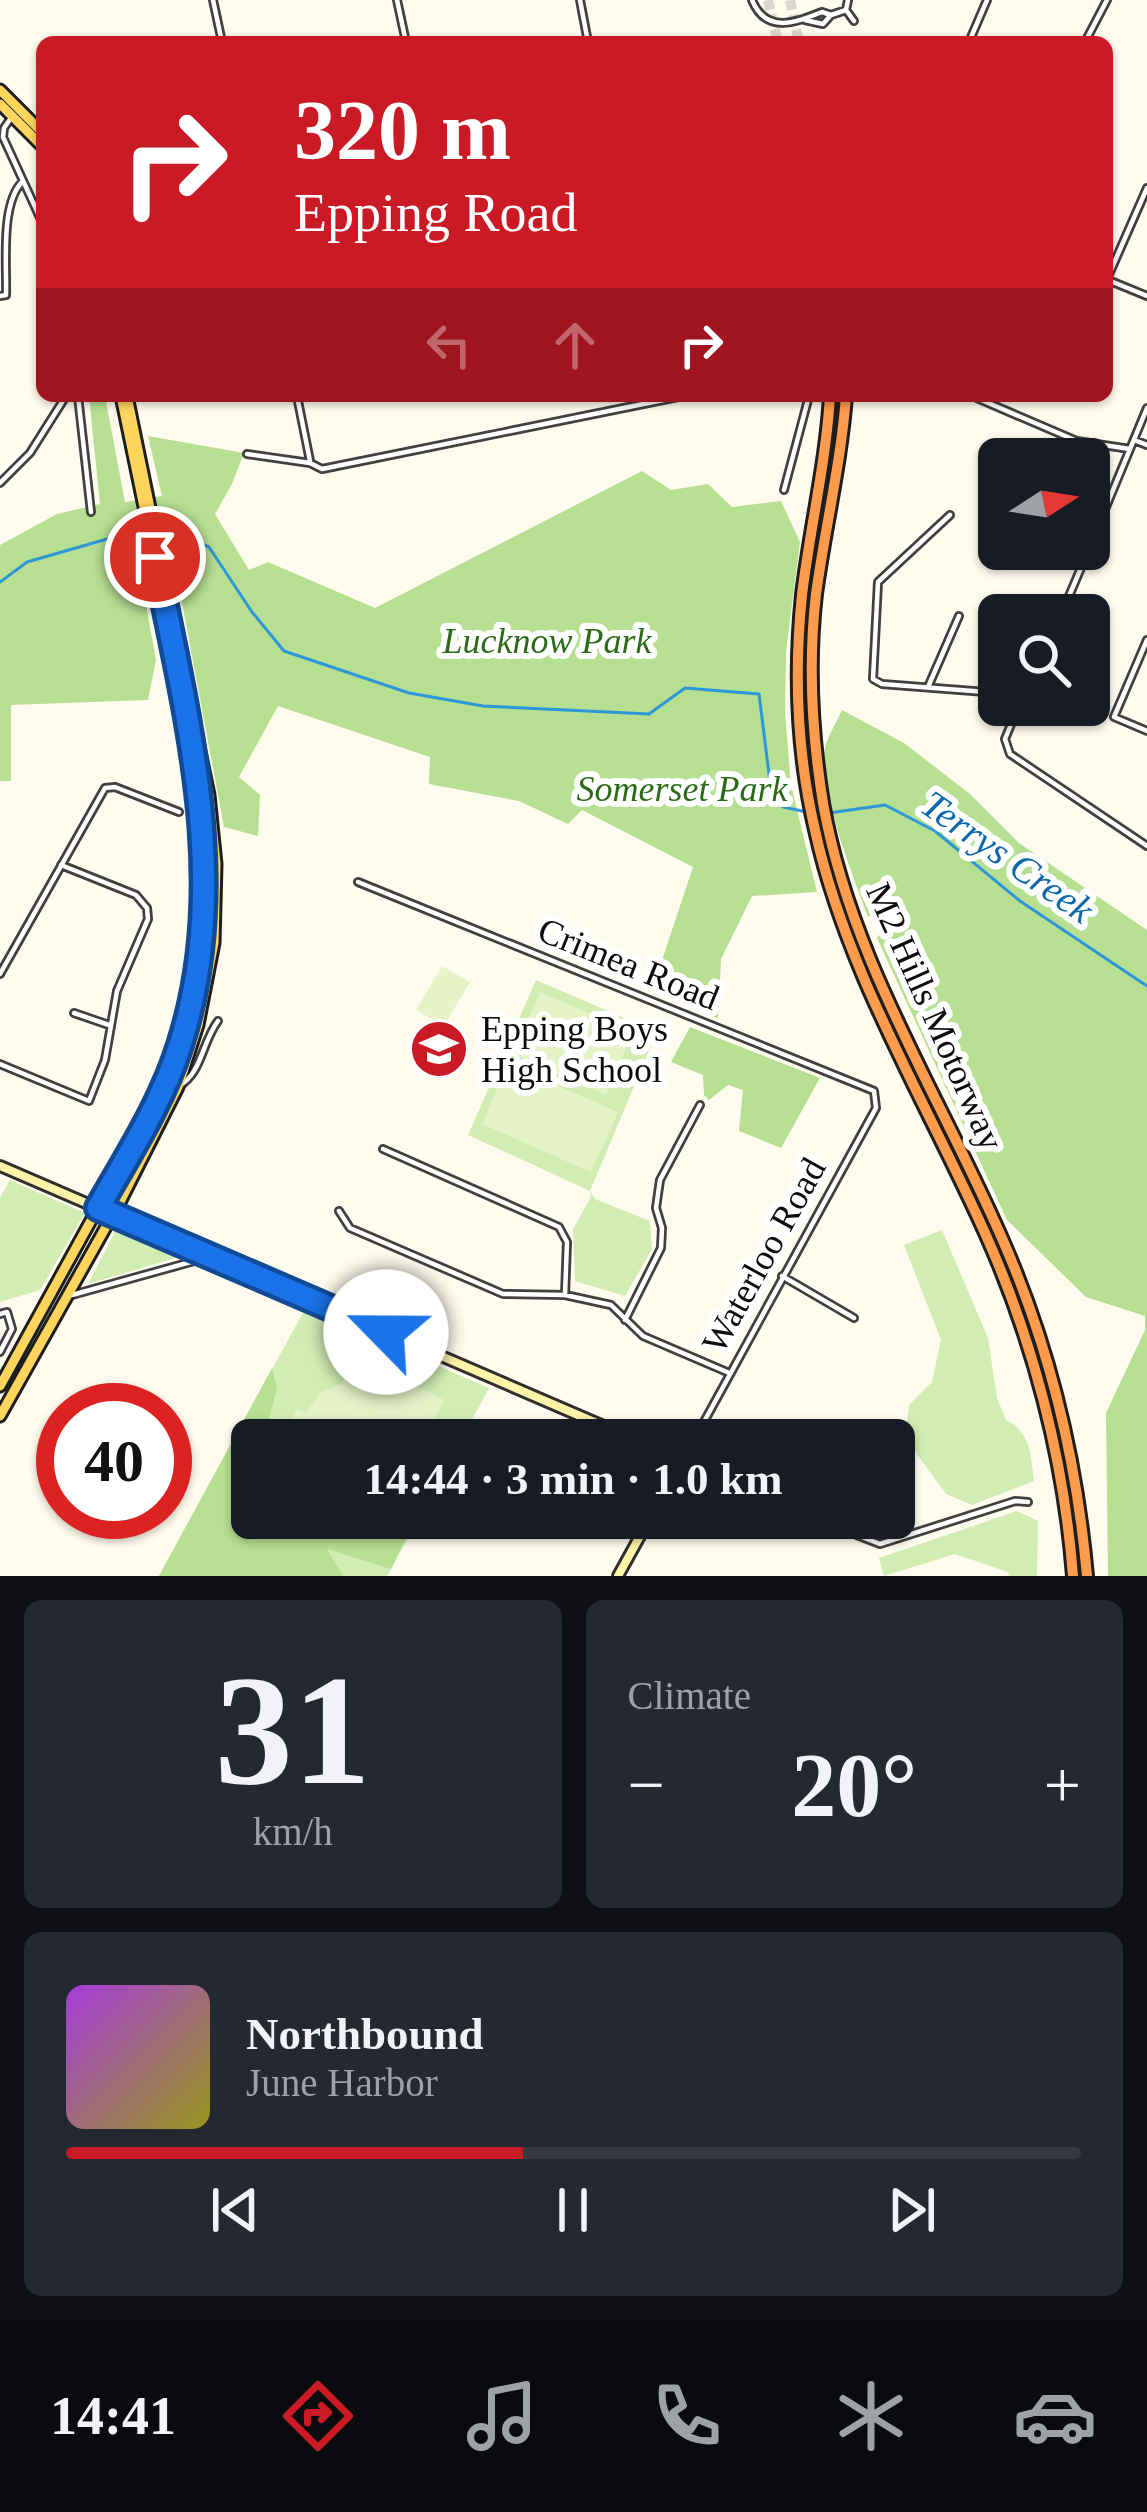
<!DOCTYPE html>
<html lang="en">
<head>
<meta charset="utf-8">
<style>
	body { margin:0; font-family:Georgia,serif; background:#242831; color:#f1f3f6; height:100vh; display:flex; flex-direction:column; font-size:45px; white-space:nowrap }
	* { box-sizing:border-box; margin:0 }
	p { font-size:39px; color:#9ea1a6 }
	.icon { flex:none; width:66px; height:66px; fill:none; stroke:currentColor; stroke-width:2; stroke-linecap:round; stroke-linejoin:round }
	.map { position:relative; height:1576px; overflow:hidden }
	.sheet { display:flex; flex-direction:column; gap:24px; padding:24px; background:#0d0f14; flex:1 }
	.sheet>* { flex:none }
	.banner { position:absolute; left:36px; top:36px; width:1077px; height:366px; border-radius:18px; box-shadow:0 3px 9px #0004; background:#c91a25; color:#fff; overflow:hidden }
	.needle { width:78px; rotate:78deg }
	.buttons { position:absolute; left:978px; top:438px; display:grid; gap:24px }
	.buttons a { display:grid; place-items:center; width:132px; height:132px; border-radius:18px; background:#171b24; box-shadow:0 3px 9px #0004; font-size:60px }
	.speed { position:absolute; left:36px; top:1383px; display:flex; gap:24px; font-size:60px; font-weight:700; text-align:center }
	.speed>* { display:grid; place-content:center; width:156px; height:156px; border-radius:50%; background:#171b24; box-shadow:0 3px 9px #0004; line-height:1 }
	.speed .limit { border:18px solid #d22; background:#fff; color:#111 }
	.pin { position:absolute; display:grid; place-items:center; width:102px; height:102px; color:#fff; margin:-51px; border:6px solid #fff; border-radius:50%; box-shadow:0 3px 12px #0007 }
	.me { position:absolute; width:132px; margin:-66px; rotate:293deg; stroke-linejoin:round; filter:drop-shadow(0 0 9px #0008) }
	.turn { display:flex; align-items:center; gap:42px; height:252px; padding:0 60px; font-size:54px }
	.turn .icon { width:156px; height:156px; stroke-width:2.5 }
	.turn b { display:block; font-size:84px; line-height:102px }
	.lanes { display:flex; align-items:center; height:114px; padding:0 60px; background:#0003; justify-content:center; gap:60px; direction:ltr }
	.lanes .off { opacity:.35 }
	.big { font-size:90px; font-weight:700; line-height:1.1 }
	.sheet .widget { flex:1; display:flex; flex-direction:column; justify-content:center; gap:18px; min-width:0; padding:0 42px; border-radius:18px; background:#242831 }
	.sheet .dial { align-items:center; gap:0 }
	.dial b { font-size:156px; line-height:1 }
	.song { display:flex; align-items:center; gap:36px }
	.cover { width:144px; height:144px; border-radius:18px; background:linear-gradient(135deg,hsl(280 70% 55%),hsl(60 70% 35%)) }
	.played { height:12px; border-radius:6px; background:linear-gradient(90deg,#c91a25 45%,#363941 45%) }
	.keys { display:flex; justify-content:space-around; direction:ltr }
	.heat { display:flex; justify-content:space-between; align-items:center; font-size:66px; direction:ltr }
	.sheet .tiles { flex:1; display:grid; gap:24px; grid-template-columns:1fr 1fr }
	.widget:last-child { grid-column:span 2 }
	.trip { position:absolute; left:231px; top:1419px; width:684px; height:120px; border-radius:18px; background:#171b24; box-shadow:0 3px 9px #0004; font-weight:700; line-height:120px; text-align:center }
	.tabs { display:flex; height:192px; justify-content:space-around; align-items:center; background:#090b0e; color:#9ea1a6 }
	.tabs .icon { width:84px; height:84px }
	.tabs .selected { color:#c91a25 }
	.tabs b { font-size:54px; color:#f1f3f6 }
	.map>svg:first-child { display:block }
</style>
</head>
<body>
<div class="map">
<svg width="1147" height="1576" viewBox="0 0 1147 1576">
	<rect width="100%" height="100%" fill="#fffbee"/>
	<path fill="#d2edb4" d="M536,980L657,1032L590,1191L595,1199L650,1221L652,1249L625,1296L575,1281L573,1229L591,1197L590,1191L468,1135Z
		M10,1180L85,1213L40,1290L0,1302V1198Z
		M118,1226L182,1256L88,1284Z
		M942,1230L988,1338L997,1398L1006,1420C1031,1432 1031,1456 1034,1481L972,1505L946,1494L916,1453L906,1431L909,1405L932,1382L941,1340L904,1245Z
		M305,1309L489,1388L461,1440H252V1518H419L387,1576H159Z
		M1017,1511L1038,1521L1037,1576H1009L1008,1572L955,1554L884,1576L879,1558Z"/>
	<path fill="#b6df92" d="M89,396H105L125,502L162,496L148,436L244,453L232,484L215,514L249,570L268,562L375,608L642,471L671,490L708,484L732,507L781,501L800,542L786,651L785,713L791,785L817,892L752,896L721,959L718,1018L652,990L693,867L582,810L568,824L519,801L429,784L430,757L278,706L239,777L260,795L258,836L224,827L173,554L137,555L156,660L148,700L11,705V781H0V545L57,514L100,504Z
		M842,710L904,743L970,794L1019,843L1147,930V1576H1108L1106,1413L1145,1330V1316L1086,1297L1007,1220L877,938L893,915L885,909L868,917C854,878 815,782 826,744C830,733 837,721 842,710Z
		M690,1027L820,1078L781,1148L739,1131L743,1090L728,1085L709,1100L704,1095L703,1075L671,1062Z
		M272,1368L277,1389L263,1440H252V1518H357L383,1533L392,1518H416L391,1569L327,1549L343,1576H159Z"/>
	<path fill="#e5f3c7" d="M442,966L470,982L444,1026L416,1010Z
		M540,992L633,1032L606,1095L513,1054Z
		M508,1064L618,1112L591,1172L482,1124Z
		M356,1355L444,1400L423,1440H280L297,1409L305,1413L321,1392L341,1384Z"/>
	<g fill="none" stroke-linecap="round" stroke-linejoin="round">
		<path stroke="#2f97d8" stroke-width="3" d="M158,525L209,547L252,612L284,651L409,693L483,706L649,714L685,688L759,694L770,782L783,807L807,812
			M0,582L27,562L142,529
			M829,813L885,805L935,831L1020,901L1147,986"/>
		<path stroke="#dbd7cc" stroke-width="10" stroke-dasharray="10 5" stroke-linecap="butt" d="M768,0L778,42
			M790,0L799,42"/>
		<g stroke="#404040" stroke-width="10">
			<path id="street" d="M213,0L222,42
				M397,0L406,42
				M580,0L588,42
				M752,0C766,34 794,23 822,12L831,15L823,24L805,20
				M846,10L854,21
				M831,15L846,10L848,0
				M969,42L987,0
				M1085,42L1107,0
				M13,115L4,128L3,137L42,222
				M1107,279L1147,188
				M1108,280L1147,296
				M0,296L6,295C7,264 0,203 23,181
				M78,396L91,512
				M297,396L310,461
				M972,396L1077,441L1130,449
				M1134,440L1147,445
				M247,454L310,463L322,469L683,396
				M0,483L30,453L66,396
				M784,490L809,396
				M950,515L878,582L873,679L882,684L999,693
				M1089,548L1147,408
				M1061,615L1089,549
				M1147,640L1114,717L1147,731
				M928,687L959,616
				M1019,705L1005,739L1010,754L1147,846
				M358,882L874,1091L876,1108L694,1440
				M0,974L105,788L115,787L179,812
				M74,1013L109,1025
				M0,1064L89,1101L105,1060L117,991L148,919L147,908L136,895L61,865
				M179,1086C202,1073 202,1042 218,1021
				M383,1149L559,1227L567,1242L565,1295
				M339,1211L350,1228L503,1294L565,1295L611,1305L643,1336L727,1372
				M782,1276L854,1318
				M72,1295L205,1258
				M0,1314L7,1312L12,1329L0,1352
				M625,1320L661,1248L662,1228L656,1208L660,1180L700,1105
				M813,1518L880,1544L1015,1501L1028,1502"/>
		</g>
		<g stroke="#2f2f2f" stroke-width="14">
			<path id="secondary" d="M0,1166L636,1440
				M618,1576L650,1518"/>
		</g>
		<g stroke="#1e1e1e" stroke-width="15">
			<path id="primary" d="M0,90L42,132
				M0,104L42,146
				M0,1386L160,1095L185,1030L202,942L205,870L199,800L176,661L121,396
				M0,1416L121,1200L178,1087L198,1025L214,943L216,864L209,795L127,396"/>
		</g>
		<g stroke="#1e1e1e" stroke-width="16">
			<path id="highway" d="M830,396C826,463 810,528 802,595C794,673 797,753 815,830C846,972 926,1101 985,1233C1033,1340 1064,1459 1073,1576
				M846,396C841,463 825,528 816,594C808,663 812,735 823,803C851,963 945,1103 1007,1250C1051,1353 1077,1464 1087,1576"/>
		</g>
		<use href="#street" stroke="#fff" stroke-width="4.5"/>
		<use href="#secondary" stroke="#fff4a9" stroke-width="8"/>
		<use href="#primary" stroke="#ffd55e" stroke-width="9"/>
		<use href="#highway" stroke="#ff9b4c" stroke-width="10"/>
	</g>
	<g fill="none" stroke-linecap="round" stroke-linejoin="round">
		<g stroke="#114b97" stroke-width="30">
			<path id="route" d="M155,557C187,717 232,884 180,1045C162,1103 128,1155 98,1208L386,1332"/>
		</g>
		<use href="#route" stroke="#1a73e8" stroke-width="21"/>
	</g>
	<defs>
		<g id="school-disc" transform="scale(3)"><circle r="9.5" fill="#c91a25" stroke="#fff"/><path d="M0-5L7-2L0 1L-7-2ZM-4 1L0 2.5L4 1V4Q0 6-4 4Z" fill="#fff"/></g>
	</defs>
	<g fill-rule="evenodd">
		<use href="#school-disc" x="439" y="1049"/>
	</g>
	<g text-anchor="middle" stroke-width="12" stroke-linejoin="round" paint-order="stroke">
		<g font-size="36" font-style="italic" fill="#2b6b18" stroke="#fff">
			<text x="547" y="653">Lucknow Park</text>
			<text x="682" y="801">Somerset Park</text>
		</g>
		<g font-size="36" fill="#0d0d0d" stroke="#fff">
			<text transform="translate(629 963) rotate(22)" y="13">Crimea Road</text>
			<text transform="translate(936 1016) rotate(66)" y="13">M2 Hills Motorway</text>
			<text transform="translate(763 1255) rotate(-61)" y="13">Waterloo Road</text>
		</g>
		<g font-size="36" fill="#0d0d0d" stroke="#fff" text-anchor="start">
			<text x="481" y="1041">Epping Boys<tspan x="481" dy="41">High School</tspan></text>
		</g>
		<g font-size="39" font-style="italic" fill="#0c68aa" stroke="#fff">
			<text transform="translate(1008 856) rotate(35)" y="14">Terrys Creek</text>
		</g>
	</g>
</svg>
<div class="buttons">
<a><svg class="needle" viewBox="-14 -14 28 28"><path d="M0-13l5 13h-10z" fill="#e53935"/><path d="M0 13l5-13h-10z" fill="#9ea1a6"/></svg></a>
<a><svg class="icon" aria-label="search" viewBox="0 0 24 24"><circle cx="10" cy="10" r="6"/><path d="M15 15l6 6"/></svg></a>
</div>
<div class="speed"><div class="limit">40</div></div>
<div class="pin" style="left:155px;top:557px;background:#d93025"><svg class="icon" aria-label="arrive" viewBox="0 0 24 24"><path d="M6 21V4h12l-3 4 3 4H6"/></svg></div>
<svg class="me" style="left:386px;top:1332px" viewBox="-20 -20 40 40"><circle r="19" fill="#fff"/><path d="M0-13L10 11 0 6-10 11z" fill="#1a73e8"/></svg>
<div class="trip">14:44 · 3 min · 1.0 km</div>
<div class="banner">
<div class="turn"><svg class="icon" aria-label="right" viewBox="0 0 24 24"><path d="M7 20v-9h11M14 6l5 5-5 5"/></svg><div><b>320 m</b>Epping Road</div></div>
<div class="lanes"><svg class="icon off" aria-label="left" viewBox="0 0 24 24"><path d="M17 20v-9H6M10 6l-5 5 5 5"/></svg><svg class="icon off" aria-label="ahead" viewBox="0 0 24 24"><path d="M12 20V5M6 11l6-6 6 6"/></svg><svg class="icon" aria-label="right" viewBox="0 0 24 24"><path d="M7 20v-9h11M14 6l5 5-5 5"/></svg></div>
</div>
</div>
<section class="sheet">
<div class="tiles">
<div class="widget dial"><b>31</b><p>km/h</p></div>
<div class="widget"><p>Climate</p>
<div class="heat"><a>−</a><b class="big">20°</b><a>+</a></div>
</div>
<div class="widget">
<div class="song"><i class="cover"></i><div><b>Northbound</b><p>June Harbor</p></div></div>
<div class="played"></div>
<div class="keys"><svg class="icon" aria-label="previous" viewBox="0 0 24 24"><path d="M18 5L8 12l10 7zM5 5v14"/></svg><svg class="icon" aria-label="pause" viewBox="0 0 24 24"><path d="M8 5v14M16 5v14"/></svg><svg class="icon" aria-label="next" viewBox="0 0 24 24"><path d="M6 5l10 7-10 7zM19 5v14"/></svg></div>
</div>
</div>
</section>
<nav class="tabs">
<b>14:41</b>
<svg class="icon selected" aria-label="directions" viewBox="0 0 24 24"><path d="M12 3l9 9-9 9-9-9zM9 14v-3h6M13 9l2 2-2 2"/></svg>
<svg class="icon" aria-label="music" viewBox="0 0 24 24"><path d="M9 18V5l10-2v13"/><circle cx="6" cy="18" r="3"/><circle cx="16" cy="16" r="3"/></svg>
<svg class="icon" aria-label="phone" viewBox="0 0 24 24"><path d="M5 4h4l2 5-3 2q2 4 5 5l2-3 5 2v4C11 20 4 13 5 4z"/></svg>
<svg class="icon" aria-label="climate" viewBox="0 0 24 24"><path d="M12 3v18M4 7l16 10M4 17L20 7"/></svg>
<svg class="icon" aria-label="car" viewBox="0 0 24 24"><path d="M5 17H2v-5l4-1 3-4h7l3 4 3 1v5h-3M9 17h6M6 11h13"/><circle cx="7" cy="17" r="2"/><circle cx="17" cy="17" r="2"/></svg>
</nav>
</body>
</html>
